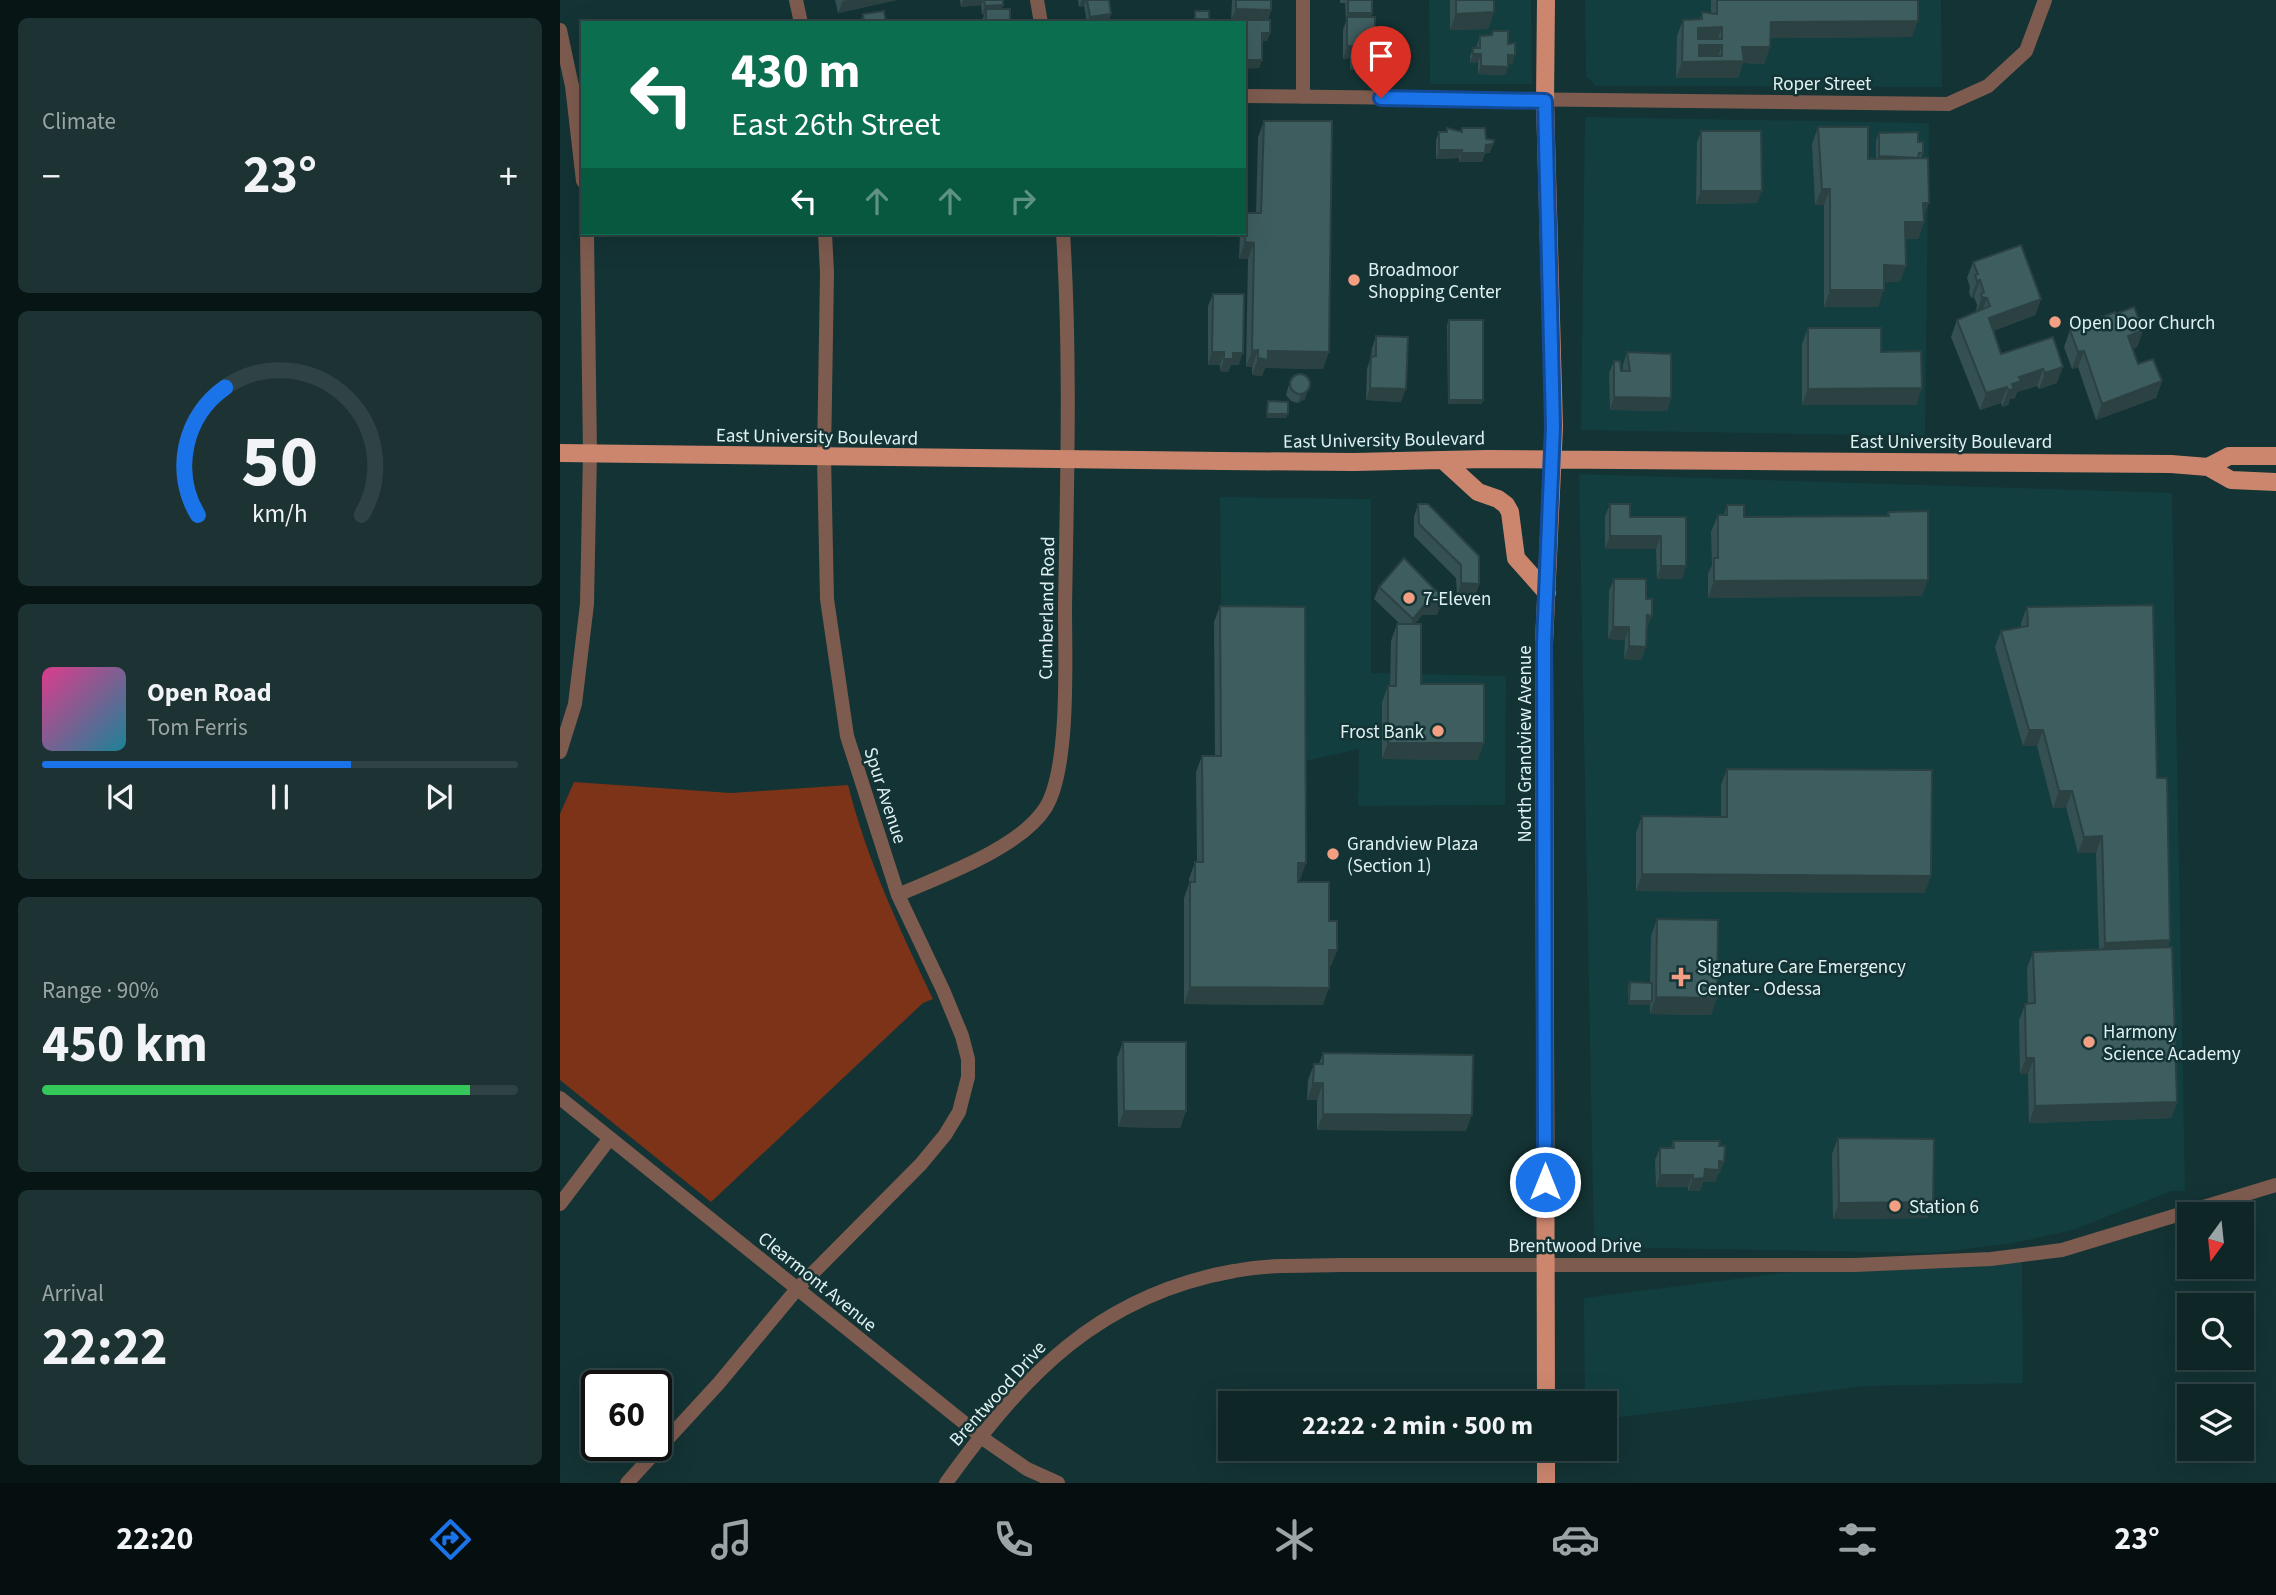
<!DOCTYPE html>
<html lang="en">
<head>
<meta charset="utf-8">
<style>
	body { margin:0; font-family:"Source Sans 3",sans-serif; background:#1d3233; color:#f1f3f6; height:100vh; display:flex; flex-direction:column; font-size:26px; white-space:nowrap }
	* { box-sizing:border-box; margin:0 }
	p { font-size:23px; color:#9ba5a7 }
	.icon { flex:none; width:38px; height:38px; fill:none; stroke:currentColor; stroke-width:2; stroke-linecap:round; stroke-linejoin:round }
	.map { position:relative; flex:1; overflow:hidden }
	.side { display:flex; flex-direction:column; gap:18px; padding:18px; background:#081515; width:560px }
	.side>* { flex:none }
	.hud { position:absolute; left:21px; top:21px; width:665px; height:214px; border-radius:0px; box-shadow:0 7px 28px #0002,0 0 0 2px #2f4344; background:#0b6e4f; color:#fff; overflow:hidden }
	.needle { width:46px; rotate:195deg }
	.tools { position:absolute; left:1617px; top:1202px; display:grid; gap:14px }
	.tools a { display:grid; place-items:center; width:77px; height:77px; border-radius:0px; background:#0f2627; box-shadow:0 7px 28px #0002,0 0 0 2px #2f4344; font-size:35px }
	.speed { position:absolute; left:21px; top:1370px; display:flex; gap:14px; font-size:35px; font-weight:700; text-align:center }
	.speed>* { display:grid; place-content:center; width:91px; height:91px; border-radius:50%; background:#0f2627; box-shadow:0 7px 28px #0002,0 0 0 2px #2f4344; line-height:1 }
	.speed .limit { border:4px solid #111; border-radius:10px; background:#fff; color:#111 }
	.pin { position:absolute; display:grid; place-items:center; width:60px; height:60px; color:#fff; margin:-72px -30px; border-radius:50% 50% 50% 0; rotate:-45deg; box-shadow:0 0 7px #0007 }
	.pin .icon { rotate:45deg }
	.me { position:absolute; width:77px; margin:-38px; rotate:0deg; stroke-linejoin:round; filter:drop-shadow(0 0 5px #0008) }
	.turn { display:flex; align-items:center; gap:24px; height:147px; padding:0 35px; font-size:32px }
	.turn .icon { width:91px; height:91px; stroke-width:2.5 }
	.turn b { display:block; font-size:49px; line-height:60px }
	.lanes { display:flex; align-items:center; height:66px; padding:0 35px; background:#0003; justify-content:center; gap:35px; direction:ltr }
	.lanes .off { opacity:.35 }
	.big { font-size:52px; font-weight:700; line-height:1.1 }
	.side .card { flex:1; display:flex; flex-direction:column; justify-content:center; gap:10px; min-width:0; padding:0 24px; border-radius:10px; background:#1d3233 }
	.side .dial { align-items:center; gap:0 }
	.dial svg { height:182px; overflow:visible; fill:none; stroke:#2f4344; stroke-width:7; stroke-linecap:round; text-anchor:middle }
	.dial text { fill:#f1f3f6; stroke:none }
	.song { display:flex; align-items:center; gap:21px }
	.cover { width:84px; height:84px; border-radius:10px; background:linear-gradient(135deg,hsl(330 70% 55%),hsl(190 70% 35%)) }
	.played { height:7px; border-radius:4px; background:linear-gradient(90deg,#1a73e8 65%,#2f4344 65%) }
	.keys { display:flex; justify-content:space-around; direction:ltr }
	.heat { display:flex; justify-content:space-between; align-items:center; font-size:38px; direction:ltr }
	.charge { height:10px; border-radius:5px; background:linear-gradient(90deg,#34c759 90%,#2f4344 0) }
	.trip { position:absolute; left:658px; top:1391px; width:399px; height:70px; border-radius:0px; background:#0f2627; box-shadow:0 7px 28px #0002,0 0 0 2px #2f4344; font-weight:700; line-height:70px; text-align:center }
	.dock { display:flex; height:112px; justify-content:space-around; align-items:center; background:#060f10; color:#9ba5a7 }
	.dock .icon { width:49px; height:49px }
	.dock .on { color:#1a73e8 }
	.dock b { font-size:32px; color:#f1f3f6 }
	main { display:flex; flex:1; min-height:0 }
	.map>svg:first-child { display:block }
</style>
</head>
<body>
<main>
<section class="side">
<div class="card"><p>Climate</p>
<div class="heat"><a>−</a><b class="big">23°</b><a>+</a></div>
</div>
<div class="card dial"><svg viewBox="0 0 100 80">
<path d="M14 69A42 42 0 1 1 86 69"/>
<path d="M14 69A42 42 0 0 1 26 13" stroke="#1a73e8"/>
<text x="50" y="56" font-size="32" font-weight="700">50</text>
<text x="50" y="72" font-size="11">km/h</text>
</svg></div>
<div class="card">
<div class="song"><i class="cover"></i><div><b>Open Road</b><p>Tom Ferris</p></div></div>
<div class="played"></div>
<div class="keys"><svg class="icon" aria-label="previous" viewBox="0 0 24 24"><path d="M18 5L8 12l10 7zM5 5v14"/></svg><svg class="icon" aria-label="pause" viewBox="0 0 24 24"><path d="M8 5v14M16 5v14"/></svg><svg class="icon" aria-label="next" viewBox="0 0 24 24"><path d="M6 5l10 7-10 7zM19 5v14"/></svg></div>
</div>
<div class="card"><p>Range · 90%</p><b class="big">450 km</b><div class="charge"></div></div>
<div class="card"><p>Arrival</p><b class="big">22:22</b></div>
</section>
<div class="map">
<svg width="1716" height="1483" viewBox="0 0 1716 1483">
	<rect width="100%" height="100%" fill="#143334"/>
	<path fill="#133e40" d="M869,0H971L972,84H870Z
		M1025,0H1381L1382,87L1036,86L1026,76Z
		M1025,117L1369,123L1365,436L1021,430Z
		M1019,474L1612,493L1625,1191H1611L1513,1230L1448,1244L1372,1253L1034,1247Z
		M660,497L811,499V673L946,676L945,805L798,806L799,749L663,779Z
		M1462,1255L1463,1383L1304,1386L1045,1419V1404L1025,1403L1024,1298L1295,1264Z"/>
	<path fill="#7c3317" d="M14,782L171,793L288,785C307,860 340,930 373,999L363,1003L151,1202L0,1080V814Z"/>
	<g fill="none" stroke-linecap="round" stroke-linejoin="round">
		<path stroke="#7e5b4f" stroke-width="14" d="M236,0L241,23
			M477,0L481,23
			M0,30L12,86L23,181
			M684,96L1388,104L1428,86L1466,51L1485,0
			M743,97V0
			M0,752L15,704L27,604L30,453L27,233
			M338,895C381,876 461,848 486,807C510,767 505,657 505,608C507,483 511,358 503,233
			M0,1098L428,1442L467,1469L498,1483
			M0,1204L50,1138
			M67,1483L159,1383L237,1289L361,1164L385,1135L399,1112L408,1077V1059L402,1036L383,990L338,895L287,736L267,599L264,457L267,273L265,233
			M386,1483C463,1376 538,1295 674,1271C709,1264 746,1266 781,1265H1295L1431,1259L1502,1250L1716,1185"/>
		<path stroke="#cd866e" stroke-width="18" d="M986,0L985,101L994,427L984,643L986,1404
			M0,453L662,461L794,462L926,459L1611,464L1648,467L1671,480L1716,482
			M883,460L918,492L938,499L946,505L950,512L956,558L987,593
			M1648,467L1669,456H1716
			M986,1449V1483"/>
	</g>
	<path fill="#355052" d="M275,0H337L278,13Z
		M400,0H443L442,9L450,23H409L410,20H422L424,15H422L421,5L401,7Z
		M518,0H549L551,14L548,22L527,23L524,6L519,7Z
		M672,0H711V10L708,20L710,33L707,41H702V60L699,68L684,23L671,21Z
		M780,0H812V13L811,17L815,41L830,69L790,70V58L783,59V30L786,21L785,3H780Z
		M890,0H934V12L928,29L890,30Z
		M1151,0H1358L1352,37L1211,38L1210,47L1204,64L1183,63L1178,78H1116L1117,36L1123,20L1140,19L1142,12L1151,13Z
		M303,14L326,23H300Z
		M933,31L948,44L955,55L952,64L948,63L945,75L918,74V62L910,63V56L913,48H916L920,36L931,35Z
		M704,121L763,369L705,368L702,376L692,375V367H686L688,259H679L680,233H684V217L686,213H696L698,137Z
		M1258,127L1308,159H1316V141L1319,133L1358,142L1363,153L1361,158L1364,222L1358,239H1345L1340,282H1324L1318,307H1264V205H1255L1252,144Z
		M887,128L901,131L902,128L926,139L930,153H925L922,162H899V158L876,159V140L879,132H886Z
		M1141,131L1197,203L1136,204L1137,143Z
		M1413,262L1481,299L1475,315L1433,331L1441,354L1493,337L1497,383L1479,389L1477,386L1457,392L1455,398L1450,399L1448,405L1442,407L1441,403L1420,410L1391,337L1397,320L1416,312L1417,305L1414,297L1411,298L1409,292L1410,287L1407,278Z
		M653,294L679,365H671L668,372L660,371V365H648V306Z
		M1556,314L1583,330L1577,347L1573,349L1578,364L1602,381L1596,398L1536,420L1518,367L1512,369L1504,347L1510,330Z
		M889,320L922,404H888L887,325Z
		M1248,328L1321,352L1362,388L1356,405H1242V344Z
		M816,336L841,402L806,400L807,369L811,357L812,348Z
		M1067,352L1111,398L1107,411L1050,410L1049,373L1054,361L1061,371H1063V365Z
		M731,378L745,399L738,403L731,401L726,395Z
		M858,504L919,584L915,596H897L896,578L854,536V517Z
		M1050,504L1070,517H1126V566L1122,579H1097L1096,549H1045V516Z
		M1167,505L1184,517L1327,516L1328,512L1362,596L1148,598V574L1152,565L1151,532L1158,515H1164Z
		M1054,579L1086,599L1087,628L1086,647L1081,660L1064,659L1065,640L1048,639L1049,591Z
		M819,587L882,602L877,615H862L855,624L861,684L918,760L822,759V702L828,686H830L831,641L837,624H840L814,599Z
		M660,606L740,880H738V882L769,921L777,950L771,966H769L763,1005L624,1004V898L629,884V879L635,862H637L636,772L642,756H655L654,622Z
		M1467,607L1597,778L1610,940L1608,947L1617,1102L1611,1118L1469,1123L1468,1074H1460L1459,1021L1465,1004H1468L1467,968L1473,952L1539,950L1536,853H1518L1506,807L1493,808L1477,746H1463L1435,647L1441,631L1461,627V623Z
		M1167,769L1365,893L1076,891V833L1082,816L1161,817V785Z
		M1097,919L1157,998L1151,1015L1090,1014V1005H1068V986L1070,982L1090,983L1091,936Z
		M563,1042L626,1111L620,1128L558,1127L557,1058Z
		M763,1053L906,1131L757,1130V1100H747L748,1080L754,1064H759Z
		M1278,1138L1373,1202L1367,1218L1273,1219L1272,1154Z
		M1113,1141L1159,1146L1164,1162L1159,1174H1158L1155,1182H1143L1140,1191H1128V1187H1096L1095,1160L1100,1148H1111Z"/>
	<path fill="#2b4142" d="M287,0H337L278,13L283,1Z
		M403,0H423L421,5L401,7Z
		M522,0H526L524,6L519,7Z
		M443,5L440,13L426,9L424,15H422L425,6Z
		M676,9L711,10L707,22L671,21Z
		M934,12L928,29L890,30L896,14Z
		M788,13H812L809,22L787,17L785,21Z
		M551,14L548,22L528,23L530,17Z
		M635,19H649L647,23H634Z
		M1358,21L1352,37L1205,38L1211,22Z
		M1162,27L1156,44H1132L1138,28Z
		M702,33H710L707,41H699Z
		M1139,45H1162L1156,61L1182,47H1210L1204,64L1183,63L1178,78H1116L1122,62Z
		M787,46H794L790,58L783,59Z
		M913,54H921L918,62L910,63Z
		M948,55H955L952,64L945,63Z
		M835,56L830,69L790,70L795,57Z
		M684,60H702L699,68L684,69Z
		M921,66L948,67L945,75L918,74Z
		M933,144L930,153H923L926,145Z
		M879,150H902L899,158L876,159Z
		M902,153H925L922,162H899Z
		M1319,156L1345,157L1342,165H1316Z
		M1262,189H1270L1264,205H1255Z
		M1141,191H1202L1197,203L1136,204Z
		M1363,203H1369L1363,219Z
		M1345,222H1364L1358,239H1339Z
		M685,242L694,243L688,259H679Z
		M1324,265L1346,266L1340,282H1318Z
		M1420,280L1414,297L1411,298L1417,281Z
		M1270,290H1324L1318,307H1264Z
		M1422,297L1427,298L1421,314H1416Z
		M1481,299L1475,315L1423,335L1429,318Z
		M1583,330L1577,347L1562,352L1568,336Z
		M698,350L692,367H686L692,351Z
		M708,351L769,352L763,369L705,368L702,376L692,375L698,358Z
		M1524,351L1518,367L1512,369L1518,352Z
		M652,352H664L660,365H648Z
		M673,353H683L679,365H671L668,372L660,371L664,359Z
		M1503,367L1497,383L1479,389L1485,373Z
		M1483,369L1477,386L1457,392L1455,398L1450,399L1448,405L1442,407L1448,390L1452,384L1459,377Z
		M1602,381L1596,398L1536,420L1542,404Z
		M1447,387L1441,403L1420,410L1426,393Z
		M810,388L846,389L841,402L806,400Z
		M1362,388L1356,405H1242L1248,389Z
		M748,391L745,399L738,403L741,394Z
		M1054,397L1111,398L1107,411L1050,410Z
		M889,400H923L922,404H888Z
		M707,414H728L726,418H706Z
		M1050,536H1101L1096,549H1045Z
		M1101,566H1126L1122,579H1097Z
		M1368,580L1362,596L1148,598L1154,581Z
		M901,583L919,584L915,596H897Z
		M867,602H882L877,615H862L848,632L853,619Z
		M1087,615L1092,616L1087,628H1082Z
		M1053,627H1069L1065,640L1048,639Z
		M1069,646L1086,647L1081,660L1064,659Z
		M1469,730H1483L1477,746H1463Z
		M828,743H924L918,760L822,759Z
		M1499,791H1512L1506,807L1493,808Z
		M1542,836L1536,853H1518L1524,837Z
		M738,863H746L740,880H732Z
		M1082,874L1371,876L1365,893L1076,891Z
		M1610,940L1604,957L1539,959L1545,943Z
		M769,950H777L771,966H763Z
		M630,987L769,988L763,1005L624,1004Z
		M1096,997L1157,998L1151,1015L1090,1014Z
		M1069,1001H1092L1090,1005H1068Z
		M1466,1058H1474L1468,1074H1460Z
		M753,1083H763L757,1100H747Z
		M1617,1102L1611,1118L1469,1123L1475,1106Z
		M564,1111H626L620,1128L558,1127Z
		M763,1114L912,1115L906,1131L757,1130Z
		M1159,1161L1164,1162L1159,1174H1158L1155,1182H1143L1140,1191H1128L1133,1179L1145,1169Z
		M1100,1175H1133L1128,1187H1096Z
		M1373,1202L1367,1218L1273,1219L1279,1203Z"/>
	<path fill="#3e5d5f" stroke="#2b4142" stroke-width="2" fill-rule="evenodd" d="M424,0H443V5L425,6Z
		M527,0H549L551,14L530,17Z
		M676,0H711V10L676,9Z
		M788,0H812V13H788Z
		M896,0H934V12L896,14Z
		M1157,0H1358V21L1211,22L1210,47H1182L1184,61L1122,62L1123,20L1142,19V12L1157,14ZM1162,27V39H1138V28ZM1139,45H1162V56H1139Z
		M426,9H450V23H410V20H426Z
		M324,11L326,23H304L303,14Z
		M635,11H649V19H635Z
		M787,17H815V41L834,40L835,56L795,57L794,46H787Z
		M681,20H710V33H702V60H684V23H681Z
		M933,31H948V44L955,43V55H948V67L921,66V54H913V48H920V36L932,35Z
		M704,121H772L769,352L708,351V360L698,358V350L692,351L694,243L685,242L686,213H701Z
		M1258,127H1308V159L1368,158L1369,203H1363L1364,222H1345L1346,266L1324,265V290H1270V189H1262Z
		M887,128L902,132V128H925L926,139L934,140L933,144L926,145L925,153H902V150H879V132H887Z
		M1141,131H1201L1202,191H1141Z
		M1358,132V142H1363V153H1359L1358,158L1319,156V133Z
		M1461,245L1481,299L1429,318L1441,354L1493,337L1503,367L1485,373L1483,369L1459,377L1461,381L1452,384L1454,389L1448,390L1447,387L1426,393L1397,320L1430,306L1427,298L1422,297L1421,294L1424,292L1420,280L1417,281L1415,275L1418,274L1413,262Z
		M653,294H684L683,353H673V359H664V352H652Z
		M1574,307L1583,330L1568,336L1578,364L1593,359L1602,381L1542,404L1524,351L1518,352L1510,330L1555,312L1556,314Z
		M889,320H923V400H889Z
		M1248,328H1321V352L1361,351L1362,388L1248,389Z
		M816,336L848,337L846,389L810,388L811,357L816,356Z
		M1067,352L1111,354V398L1054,397V361H1060L1061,371H1070Z
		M730 384a10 10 0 1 1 20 0a10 10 0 1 1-20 0Z
		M708,401L728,402V414H707Z
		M858,504H868L919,556V584L901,583V565L859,524Z
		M1050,504H1070V517H1126V566H1101V536H1050Z
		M1167,505H1184V517L1329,516L1328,512L1368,511V580L1154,581V558H1158V515H1167Z
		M844,558L876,591H882V602H867L853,619L819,587Z
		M1054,579H1086V599H1092V616L1087,615L1086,647L1069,646V627H1053Z
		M1593,605L1597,778H1607L1610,940L1545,943L1542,836L1524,837L1512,791H1499L1483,730H1469L1441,631L1468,626L1467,607Z
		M660,606L745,607L746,863H738V882H769V921H777V950H769V988L630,987V882H635V862H643L642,756H661Z
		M837,624H861V684H924V743H828V686H836Z
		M1167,769L1372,770L1371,876L1082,874V816L1167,817Z
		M1097,919L1158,920L1157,998L1096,997Z
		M1612,947L1617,1102L1475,1106L1474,1058H1466L1465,1004L1475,1003L1473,952Z
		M1070,982L1092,983V1001H1069Z
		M563,1042H626V1111H564Z
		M763,1053L913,1055L912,1115L763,1114V1083H753L754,1064H763Z
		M1278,1138L1374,1139L1373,1202L1279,1203Z
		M1113,1141H1160L1159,1146H1165L1164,1162L1159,1161V1170L1145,1169L1144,1178L1133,1179V1175H1100V1148H1114Z"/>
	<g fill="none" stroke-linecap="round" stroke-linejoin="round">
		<g stroke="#114b97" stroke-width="18">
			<path id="route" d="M821,98L985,101L993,426L984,643L985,1182"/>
		</g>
		<use href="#route" stroke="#1a73e8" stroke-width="12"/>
	</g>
	<g fill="#f39f83" stroke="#143334" stroke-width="2.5">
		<circle cx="794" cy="280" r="7"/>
		<circle cx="1495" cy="322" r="7"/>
		<circle cx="849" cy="598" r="7"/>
		<circle cx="878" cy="731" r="7"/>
		<circle cx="773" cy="854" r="7"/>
		<path d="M1117.5 966.5h7v7h7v7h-7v7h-7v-7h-7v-7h7z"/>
		<circle cx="1529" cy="1042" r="7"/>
		<circle cx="1335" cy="1206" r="7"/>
	</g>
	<g text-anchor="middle" stroke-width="5" stroke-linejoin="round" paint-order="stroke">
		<g font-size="19" fill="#dff1f1" stroke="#143334">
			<text x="1262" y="90">Roper Street</text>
			<text transform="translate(257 436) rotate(1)" y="7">East University Boulevard</text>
			<text transform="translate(824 439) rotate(-1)" y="7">East University Boulevard</text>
			<text x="1391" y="448">East University Boulevard</text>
			<text transform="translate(486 608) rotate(-89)" y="7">Cumberland Road</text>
			<text transform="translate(964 744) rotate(-90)" y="7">North Grandview Avenue</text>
			<text transform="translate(326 795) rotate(72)" y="7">Spur Avenue</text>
			<text x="1015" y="1252">Brentwood Drive</text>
			<text transform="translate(258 1281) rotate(39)" y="7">Clearmont Avenue</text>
			<text transform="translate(437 1393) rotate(-48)" y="7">Brentwood Drive</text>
		</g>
		<g font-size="19" fill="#dff1f1" stroke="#143334" text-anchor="start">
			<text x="808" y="276">Broadmoor<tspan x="808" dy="22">Shopping Center</tspan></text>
			<text x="1509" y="329">Open Door Church</text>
			<text x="863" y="605">7-Eleven</text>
			<text x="864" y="738" text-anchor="end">Frost Bank</text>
			<text x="787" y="850">Grandview Plaza<tspan x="787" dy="22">(Section 1)</tspan></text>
			<text x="1137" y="973">Signature Care Emergency<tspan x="1137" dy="22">Center - Odessa</tspan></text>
			<text x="1543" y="1038">Harmony<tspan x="1543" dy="22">Science Academy</tspan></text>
			<text x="1349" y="1213">Station 6</text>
		</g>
	</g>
</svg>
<div class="tools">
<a><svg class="needle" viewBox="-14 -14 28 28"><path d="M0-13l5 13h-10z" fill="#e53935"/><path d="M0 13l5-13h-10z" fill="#9ba5a7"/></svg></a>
<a><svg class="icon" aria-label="search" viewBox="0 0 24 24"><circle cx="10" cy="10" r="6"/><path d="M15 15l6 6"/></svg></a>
<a><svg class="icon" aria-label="layers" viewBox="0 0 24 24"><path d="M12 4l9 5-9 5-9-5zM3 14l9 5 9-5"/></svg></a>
</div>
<div class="speed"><div class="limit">60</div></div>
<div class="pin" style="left:821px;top:98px;background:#d93025"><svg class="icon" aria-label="arrive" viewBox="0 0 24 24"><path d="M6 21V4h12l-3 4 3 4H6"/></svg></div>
<svg class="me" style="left:985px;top:1182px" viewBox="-20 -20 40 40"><circle r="17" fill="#1a73e8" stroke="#fff" stroke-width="3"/><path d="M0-11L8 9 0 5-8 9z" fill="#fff"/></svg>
<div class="trip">22:22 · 2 min · 500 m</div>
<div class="hud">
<div class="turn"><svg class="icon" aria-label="left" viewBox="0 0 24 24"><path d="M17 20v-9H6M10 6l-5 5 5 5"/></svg><div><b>430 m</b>East 26th Street</div></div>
<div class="lanes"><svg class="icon" aria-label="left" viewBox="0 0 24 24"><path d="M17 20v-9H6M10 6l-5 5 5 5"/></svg><svg class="icon off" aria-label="ahead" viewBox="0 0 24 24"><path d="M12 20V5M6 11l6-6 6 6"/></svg><svg class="icon off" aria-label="ahead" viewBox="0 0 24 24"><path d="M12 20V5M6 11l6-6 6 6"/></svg><svg class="icon off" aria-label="right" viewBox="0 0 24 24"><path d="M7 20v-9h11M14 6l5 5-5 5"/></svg></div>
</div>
</div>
</main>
<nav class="dock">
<b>22:20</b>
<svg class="icon on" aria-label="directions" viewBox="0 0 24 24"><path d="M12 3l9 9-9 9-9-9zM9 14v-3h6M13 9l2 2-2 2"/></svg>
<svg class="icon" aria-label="music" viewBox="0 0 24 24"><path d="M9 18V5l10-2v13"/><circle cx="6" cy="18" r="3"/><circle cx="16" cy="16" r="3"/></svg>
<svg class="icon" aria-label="phone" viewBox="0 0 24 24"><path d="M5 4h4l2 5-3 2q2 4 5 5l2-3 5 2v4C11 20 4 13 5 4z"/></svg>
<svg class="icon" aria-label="climate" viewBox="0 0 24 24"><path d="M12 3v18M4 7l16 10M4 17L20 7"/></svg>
<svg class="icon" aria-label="car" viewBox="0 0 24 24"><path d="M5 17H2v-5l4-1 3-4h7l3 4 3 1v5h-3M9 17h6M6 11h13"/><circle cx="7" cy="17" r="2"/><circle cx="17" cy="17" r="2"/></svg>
<svg class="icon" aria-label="filters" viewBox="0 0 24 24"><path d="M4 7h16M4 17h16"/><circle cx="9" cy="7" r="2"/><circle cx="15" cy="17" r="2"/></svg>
<b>23°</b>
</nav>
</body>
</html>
